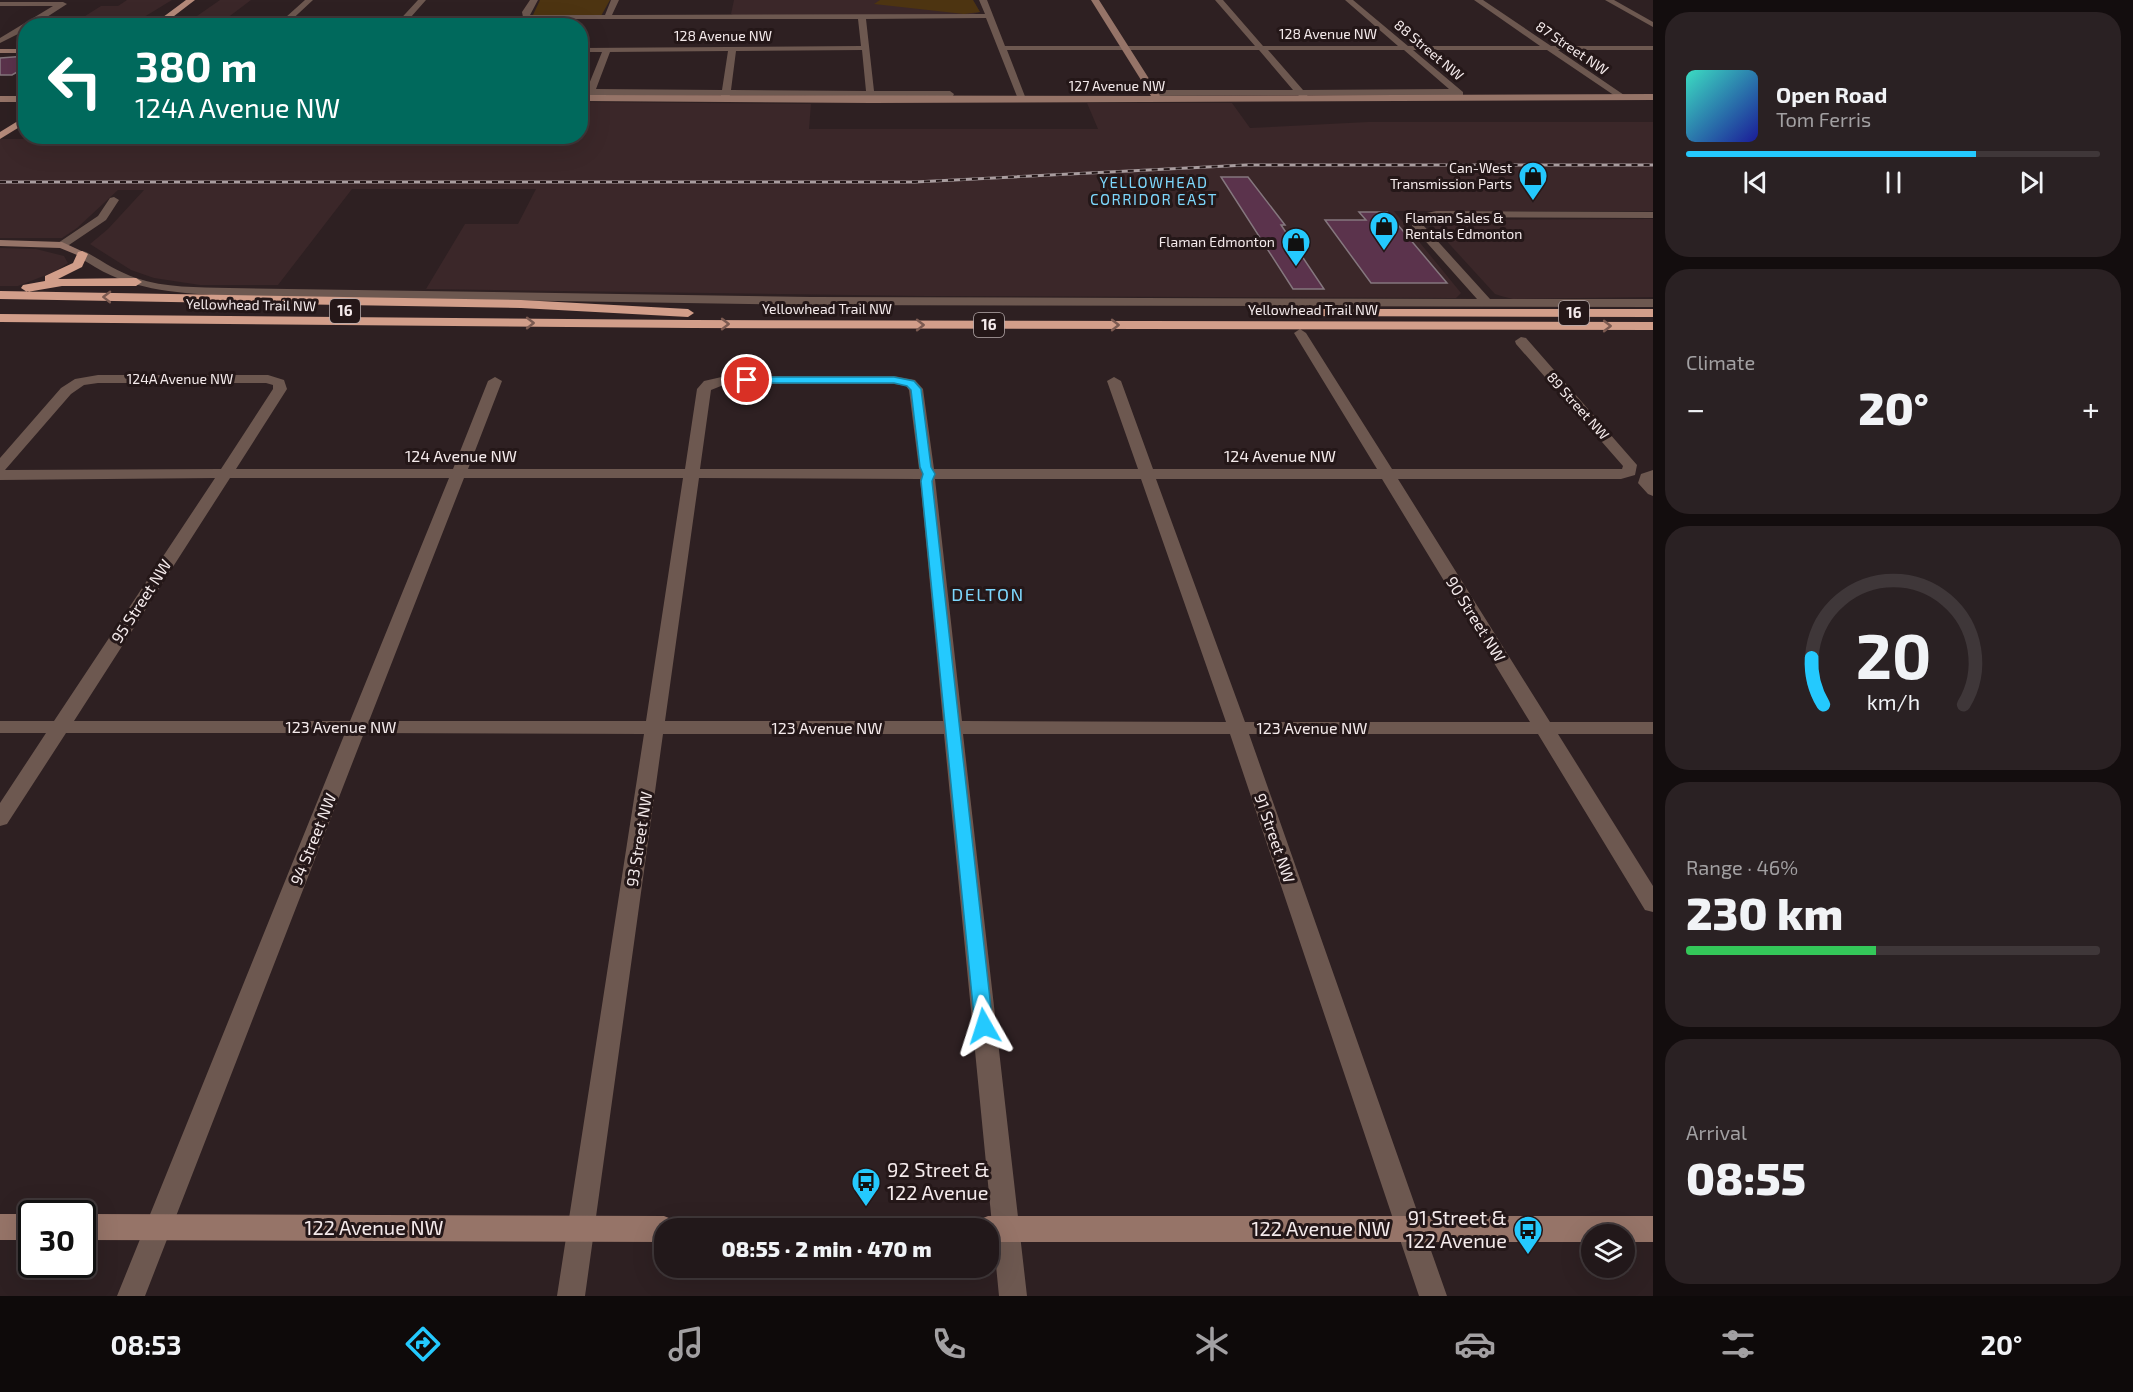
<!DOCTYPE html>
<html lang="en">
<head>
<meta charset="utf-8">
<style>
	body { margin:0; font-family:"Exo 2",sans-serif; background:#2a2123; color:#f1f3f6; height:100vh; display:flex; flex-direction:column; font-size:22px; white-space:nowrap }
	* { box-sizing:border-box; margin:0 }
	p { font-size:20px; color:#a2a0a2 }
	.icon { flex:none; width:33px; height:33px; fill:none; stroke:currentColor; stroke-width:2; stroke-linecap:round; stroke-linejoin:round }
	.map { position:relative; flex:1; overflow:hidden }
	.panel { display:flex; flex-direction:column; gap:12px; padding:12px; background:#130d0e; width:480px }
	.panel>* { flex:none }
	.top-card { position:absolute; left:18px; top:18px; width:570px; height:126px; border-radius:24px; box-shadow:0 6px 24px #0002,0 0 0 2px #3f3739; background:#00695c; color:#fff; overflow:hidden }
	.controls { position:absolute; left:1581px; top:1224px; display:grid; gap:12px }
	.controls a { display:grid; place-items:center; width:54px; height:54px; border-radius:50%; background:#22181a; box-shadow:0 6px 24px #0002,0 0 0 2px #3f3739; font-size:30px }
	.speed { position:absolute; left:18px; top:1200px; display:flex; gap:12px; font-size:30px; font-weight:700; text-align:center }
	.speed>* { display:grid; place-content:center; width:78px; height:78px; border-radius:50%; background:#22181a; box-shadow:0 6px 24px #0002,0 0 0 2px #3f3739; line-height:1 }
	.speed .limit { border:3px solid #111; border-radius:9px; background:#fff; color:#111 }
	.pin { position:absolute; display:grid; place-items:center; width:51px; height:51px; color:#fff; margin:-26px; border:3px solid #fff; border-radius:50%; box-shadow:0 2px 6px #0007 }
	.me { position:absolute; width:66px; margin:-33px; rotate:354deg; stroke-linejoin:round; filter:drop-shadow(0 0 4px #0008) }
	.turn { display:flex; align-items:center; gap:21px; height:126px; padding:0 18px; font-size:27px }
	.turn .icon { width:78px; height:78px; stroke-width:2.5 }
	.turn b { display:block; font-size:42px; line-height:51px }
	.big { font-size:45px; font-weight:800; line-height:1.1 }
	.panel .widget { flex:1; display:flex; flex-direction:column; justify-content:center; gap:9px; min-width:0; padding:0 21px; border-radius:24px; background:#2a2123 }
	.panel .dial { align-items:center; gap:0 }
	.dial svg { height:156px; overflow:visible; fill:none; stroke:#3f3739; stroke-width:7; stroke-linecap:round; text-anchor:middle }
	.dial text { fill:#f1f3f6; stroke:none }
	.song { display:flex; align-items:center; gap:18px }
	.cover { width:72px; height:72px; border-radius:9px; background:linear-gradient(135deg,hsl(170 70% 55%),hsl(240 70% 35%)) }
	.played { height:6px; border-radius:3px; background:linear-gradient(90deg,#24c9fe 70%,#3f3739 70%) }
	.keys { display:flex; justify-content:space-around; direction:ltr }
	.heat { display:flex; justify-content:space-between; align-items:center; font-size:33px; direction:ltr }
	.charge { height:9px; border-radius:4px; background:linear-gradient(90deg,#34c759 46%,#3f3739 0) }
	.trip { position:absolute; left:654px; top:1218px; width:345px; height:60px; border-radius:24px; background:#22181a; box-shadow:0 6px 24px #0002,0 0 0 2px #3f3739; font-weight:800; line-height:60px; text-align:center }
	.dock { display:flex; height:96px; justify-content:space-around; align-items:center; background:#0e0a0a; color:#a2a0a2 }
	.dock .icon { width:42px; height:42px }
	.dock .current { color:#24c9fe }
	.dock b { font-size:27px; color:#f1f3f6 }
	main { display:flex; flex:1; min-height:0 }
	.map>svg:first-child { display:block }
</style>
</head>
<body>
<main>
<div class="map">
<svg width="1653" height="1296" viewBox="0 0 1653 1296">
	<rect width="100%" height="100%" fill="#2e2022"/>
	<path fill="#3b2729" d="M127,0H172L131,25H36L41,23H74L101,6H118Z
		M220,0H251L218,25H184Z
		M734,0H973L980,12L970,15L734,16L731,14Z
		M581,102L811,104L809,129H1098L1087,103H1232L1250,128L1368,122H1653V211H1394L1461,293L1456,298L924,296L426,289L465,224H518L536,189H352L278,285H200L154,278L131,270L90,244L108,229L144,190H118L77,228L62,238H0V139H32L36,136H580Z
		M1653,219V297L1513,299L1501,296L1495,294L1431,224L1436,220Z
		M0,248L36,249L64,256L68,263L54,272L18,286H0Z"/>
	<path fill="#4d3411" d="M540,0H610L601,16L533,15Z
		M880,0H973L980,12L964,14L874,4Z"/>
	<path fill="#5b334c" stroke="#85777e" stroke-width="1.5" d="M26,56V67L12,75H0V58Z
		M1221,177H1248L1285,225H1281L1324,289H1293Z
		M1359,212H1387L1447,283H1371L1325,220H1366Z"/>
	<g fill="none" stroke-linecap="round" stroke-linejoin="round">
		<path fill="#6d5850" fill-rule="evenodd" d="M305,0H313L285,26H276Z
			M418,0H426L403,26H394Z
			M530,0H538L530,15H605L611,0H619L612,15L985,14L979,0H987L1005,46H1255L1215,0H1223L1263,46H1398L1345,0H1353L1408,46H1540L1474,0H1483L1551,46H1653V50H1558L1624,95L1625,97L1621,100L1547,50H1413L1463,92V96L1307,95L1309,98L1305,101L1298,95L1154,96L1150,93L1154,90H1293L1259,50H1007L1026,99L1022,102L1018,99L986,18L866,19L874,91H950L954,94L953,96H875V100L871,103L868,102L866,96L730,95L728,101L725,102L721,99V95H594L588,101L584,98L585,95H580V89H587L602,52H580V48L861,46L858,19H527L523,17L522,12ZM862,50L866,91L731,90L736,51ZM1268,50H1404L1449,89L1303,90ZM728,51L722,90L596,89L610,52Z
			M1605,0H1614L1653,22V27Z
			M0,2H63L67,4L33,26H26V30L0,43V38L53,6H0Z
			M114,197L119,200L106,220L66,247H58V243L98,216L110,198Z
			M1436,211L1653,212V218L1436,217L1423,220V225L1490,299H1653V307L811,305L229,296C182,293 137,292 95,267C89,263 81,259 76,254L82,251L86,252C102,261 118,272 136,278C165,288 198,287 229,288L811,297L1477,299L1412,226L1413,216Z
			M1300,329L1306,333L1392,469H1622L1623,466L1516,344L1515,341L1521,337L1526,338L1637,465L1635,475L1621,479H1398L1550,722H1653V734H1558L1653,886V912L1645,910L1538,734H1249L1447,1296H1419L1230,734H963L1027,1296H999L944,734H663L585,1296H557L644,734L364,733L145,1296H117L345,733H66L7,824L0,826V803L46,733H0V721H54L215,478L0,480V458L61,388L75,379L98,375H268L284,380L287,389L236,469H453L488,381L495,377L502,381L468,469H685L697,389L704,381L726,376H894L915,380L923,389L934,469H1138L1107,381L1114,377L1121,381L1153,469H1377L1294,333ZM98,383H266L273,385V389L221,469L5,470L71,394L84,385ZM726,384H894L906,386L909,390L919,469H700L711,390ZM230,478H449L350,721H74ZM464,478H683L646,721H369ZM699,478L920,479L943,721H665ZM935,479H1141L1226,722L962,721ZM1156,479H1382L1530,722H1245Z
			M1653,470V496L1648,494L1638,483L1641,474Z"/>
		<path fill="#967468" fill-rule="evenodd" d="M1091,0H1099L1160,96L1653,94V100L871,103L580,101V95L1151,96Z
			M0,49H26V53H0Z
			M0,96H26V102H0Z
			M0,240L62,242L88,254L82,257L60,248L0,246Z
			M0,1214H32V1240H0Z
			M82,1214L664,1216L674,1220L678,1228H664V1242L82,1240Z
			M988,1216H1653V1242H1624V1234H1592V1242H988V1228H974L978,1220Z"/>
		<path fill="#b58a7a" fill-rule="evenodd" d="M186,0H195L161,26H151Z
			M26,116V123L0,139V132Z"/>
		<path fill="#d29e8a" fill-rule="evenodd" d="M82,251L88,254L82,267L58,279L136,278L142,282L136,286H62L27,292L21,288L23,285L45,281V276L73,263L78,252Z
			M0,291L521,300L688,309L694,313L688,317L521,308L0,299Z
			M1295,309H1653V317L1291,316L1289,313Z
			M0,314L691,320L1653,322V330L691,328L0,322Z"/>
		<g stroke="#a99d9f" stroke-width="3">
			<path id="rail" d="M0,182H915L1246,165H1653"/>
		</g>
		<use href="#rail" stroke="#241718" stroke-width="2" stroke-dasharray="6" stroke-linecap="butt"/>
	</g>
	<defs><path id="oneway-chevron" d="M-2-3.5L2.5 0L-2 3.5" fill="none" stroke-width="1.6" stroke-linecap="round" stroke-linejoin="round" transform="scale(1.5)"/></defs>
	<g stroke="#7b5a51">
		<use href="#oneway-chevron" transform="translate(107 297) rotate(-179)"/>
		<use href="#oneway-chevron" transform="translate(530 323)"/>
		<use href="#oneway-chevron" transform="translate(725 324)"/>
		<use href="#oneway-chevron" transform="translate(920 325)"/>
		<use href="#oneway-chevron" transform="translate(1115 325)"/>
		<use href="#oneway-chevron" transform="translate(1607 326)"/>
	</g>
	<path fill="#24c9fe" stroke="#1783a5" stroke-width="1.5" d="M894,377L914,381L921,389L931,467L935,474L932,481L993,1026L991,1031L984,1033L978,1031L975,1026L921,481L923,474L920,467L911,390L907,386L894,383H747L742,380L747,377Z"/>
	<defs>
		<g id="shop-pin" transform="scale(1.5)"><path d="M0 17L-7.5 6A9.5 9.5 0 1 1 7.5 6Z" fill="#24c9fe" stroke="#241718"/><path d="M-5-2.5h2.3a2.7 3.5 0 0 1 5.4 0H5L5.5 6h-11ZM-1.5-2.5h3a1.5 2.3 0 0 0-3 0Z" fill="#111"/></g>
		<g id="bus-pin" transform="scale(1.5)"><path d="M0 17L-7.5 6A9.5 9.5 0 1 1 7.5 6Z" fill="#24c9fe" stroke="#241718"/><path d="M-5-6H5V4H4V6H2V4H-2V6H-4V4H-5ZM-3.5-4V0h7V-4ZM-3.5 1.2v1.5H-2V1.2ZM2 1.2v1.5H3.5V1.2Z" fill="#111"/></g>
	</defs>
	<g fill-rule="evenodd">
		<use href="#shop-pin" x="1533" y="176"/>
		<use href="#shop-pin" x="1384" y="226"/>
		<use href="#shop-pin" x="1296" y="242"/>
		<use href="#bus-pin" x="866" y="1182"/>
		<use href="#bus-pin" x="1528" y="1230"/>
	</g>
	<g text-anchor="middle" stroke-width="6" stroke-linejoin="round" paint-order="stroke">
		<g font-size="14" fill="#f4eaeb" stroke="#241718">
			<text x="1328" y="39">128 Avenue NW</text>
			<text x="723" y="41">128 Avenue NW</text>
			<text transform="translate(1572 48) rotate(34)" y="5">87 Street NW</text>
			<text transform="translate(1429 50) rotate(40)" y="5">88 Street NW</text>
			<text x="1117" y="91">127 Avenue NW</text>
			<text transform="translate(251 305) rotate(1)" y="5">Yellowhead Trail NW</text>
			<text x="827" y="314">Yellowhead Trail NW</text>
			<text x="1313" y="315">Yellowhead Trail NW</text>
			<text x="180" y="384">124A Avenue NW</text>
			<text transform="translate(1578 406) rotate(48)" y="5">89 Street NW</text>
		</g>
		<g font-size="14" fill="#f4eaeb" stroke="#241718" text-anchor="end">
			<text x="1512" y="173">Can-West<tspan x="1512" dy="16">Transmission Parts</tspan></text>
			<text x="1405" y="223" text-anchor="start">Flaman Sales &amp;<tspan x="1405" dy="16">Rentals Edmonton</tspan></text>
			<text x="1275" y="247">Flaman Edmonton</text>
		</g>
		<g font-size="15" letter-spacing="1.5" fill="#7dd7fc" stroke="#241718">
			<text x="1154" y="188">YELLOWHEAD<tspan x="1154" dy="17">CORRIDOR EAST</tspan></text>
		</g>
		<g fill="#241718" stroke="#b6abac" stroke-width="1.5">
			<rect x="330" y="299" width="30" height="24" rx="4.5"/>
			<rect x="1559" y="301" width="30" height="24" rx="4.5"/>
			<rect x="974" y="313" width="30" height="24" rx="4.5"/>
		</g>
		<g font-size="15" font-weight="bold" fill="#f4eaeb">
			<text x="345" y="316">16</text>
			<text x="1574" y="318">16</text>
			<text x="989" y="330">16</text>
		</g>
		<g font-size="16" fill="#f4eaeb" stroke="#241718">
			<text x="461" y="462">124 Avenue NW</text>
			<text x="1280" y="462">124 Avenue NW</text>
			<text transform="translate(141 601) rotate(-57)" y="6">95 Street NW</text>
			<text transform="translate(1476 619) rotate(58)" y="6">90 Street NW</text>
			<text x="341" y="733">123 Avenue NW</text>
			<text x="827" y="734">123 Avenue NW</text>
			<text x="1312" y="734">123 Avenue NW</text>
			<text transform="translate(1275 838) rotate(71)" y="6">91 Street NW</text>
			<text transform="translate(313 839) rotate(-68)" y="6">94 Street NW</text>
			<text transform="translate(639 839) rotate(-81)" y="6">93 Street NW</text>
		</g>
		<g font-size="18" letter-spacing="1.5" fill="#7dd7fc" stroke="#241718">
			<text x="988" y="601">DELTON</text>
		</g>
		<g font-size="20" fill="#f4eaeb" stroke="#241718" text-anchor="start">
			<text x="887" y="1177">92 Street &amp;<tspan x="887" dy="23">122 Avenue</tspan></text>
			<text x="1507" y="1225" text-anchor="end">91 Street &amp;<tspan x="1507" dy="23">122 Avenue</tspan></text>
		</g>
		<g font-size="20" fill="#f4eaeb" stroke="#241718">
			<text x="374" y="1235">122 Avenue NW</text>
			<text x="1321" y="1236">122 Avenue NW</text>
		</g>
	</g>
</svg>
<div class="controls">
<a><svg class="icon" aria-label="layers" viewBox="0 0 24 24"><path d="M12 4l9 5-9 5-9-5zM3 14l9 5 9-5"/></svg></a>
</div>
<div class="speed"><div class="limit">30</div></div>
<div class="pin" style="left:747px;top:380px;background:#d93025"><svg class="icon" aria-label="arrive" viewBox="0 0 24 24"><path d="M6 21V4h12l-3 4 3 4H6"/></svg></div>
<svg class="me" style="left:984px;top:1026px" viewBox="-20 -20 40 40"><path d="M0-17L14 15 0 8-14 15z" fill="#24c9fe" stroke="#fff" stroke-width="4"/></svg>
<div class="trip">08:55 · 2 min · 470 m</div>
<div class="top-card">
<div class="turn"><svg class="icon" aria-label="left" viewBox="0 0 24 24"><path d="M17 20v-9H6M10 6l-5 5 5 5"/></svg><div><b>380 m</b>124A Avenue NW</div></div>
</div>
</div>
<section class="panel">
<div class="widget">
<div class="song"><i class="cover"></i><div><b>Open Road</b><p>Tom Ferris</p></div></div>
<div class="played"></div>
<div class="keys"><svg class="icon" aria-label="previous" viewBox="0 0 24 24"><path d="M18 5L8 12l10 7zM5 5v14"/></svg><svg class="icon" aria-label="pause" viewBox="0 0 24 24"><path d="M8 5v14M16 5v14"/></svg><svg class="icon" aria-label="next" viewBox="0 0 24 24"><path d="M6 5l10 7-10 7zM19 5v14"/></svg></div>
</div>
<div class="widget"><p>Climate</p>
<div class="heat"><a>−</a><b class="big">20°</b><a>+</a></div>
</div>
<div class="widget dial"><svg viewBox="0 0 100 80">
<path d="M14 69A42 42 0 1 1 86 69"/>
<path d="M14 69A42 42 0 0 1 8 45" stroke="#24c9fe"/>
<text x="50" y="56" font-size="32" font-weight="700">20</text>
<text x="50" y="72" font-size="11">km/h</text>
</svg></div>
<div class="widget"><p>Range · 46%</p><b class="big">230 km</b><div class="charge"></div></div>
<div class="widget"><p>Arrival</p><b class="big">08:55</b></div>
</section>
</main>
<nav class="dock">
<b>08:53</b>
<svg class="icon current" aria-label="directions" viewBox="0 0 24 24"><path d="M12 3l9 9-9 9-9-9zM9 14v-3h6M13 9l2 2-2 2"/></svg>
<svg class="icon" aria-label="music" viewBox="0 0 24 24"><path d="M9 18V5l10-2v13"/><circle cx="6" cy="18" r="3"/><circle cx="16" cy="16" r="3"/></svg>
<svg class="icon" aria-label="phone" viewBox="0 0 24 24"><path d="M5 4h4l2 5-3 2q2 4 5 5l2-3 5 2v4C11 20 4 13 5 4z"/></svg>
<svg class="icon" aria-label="climate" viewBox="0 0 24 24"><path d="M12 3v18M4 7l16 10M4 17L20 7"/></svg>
<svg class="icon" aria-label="car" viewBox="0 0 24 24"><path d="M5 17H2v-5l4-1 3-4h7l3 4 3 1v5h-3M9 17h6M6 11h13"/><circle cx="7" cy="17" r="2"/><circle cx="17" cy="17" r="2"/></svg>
<svg class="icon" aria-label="filters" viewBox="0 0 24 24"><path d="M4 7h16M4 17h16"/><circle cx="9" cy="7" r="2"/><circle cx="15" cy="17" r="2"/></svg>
<b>20°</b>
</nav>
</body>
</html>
